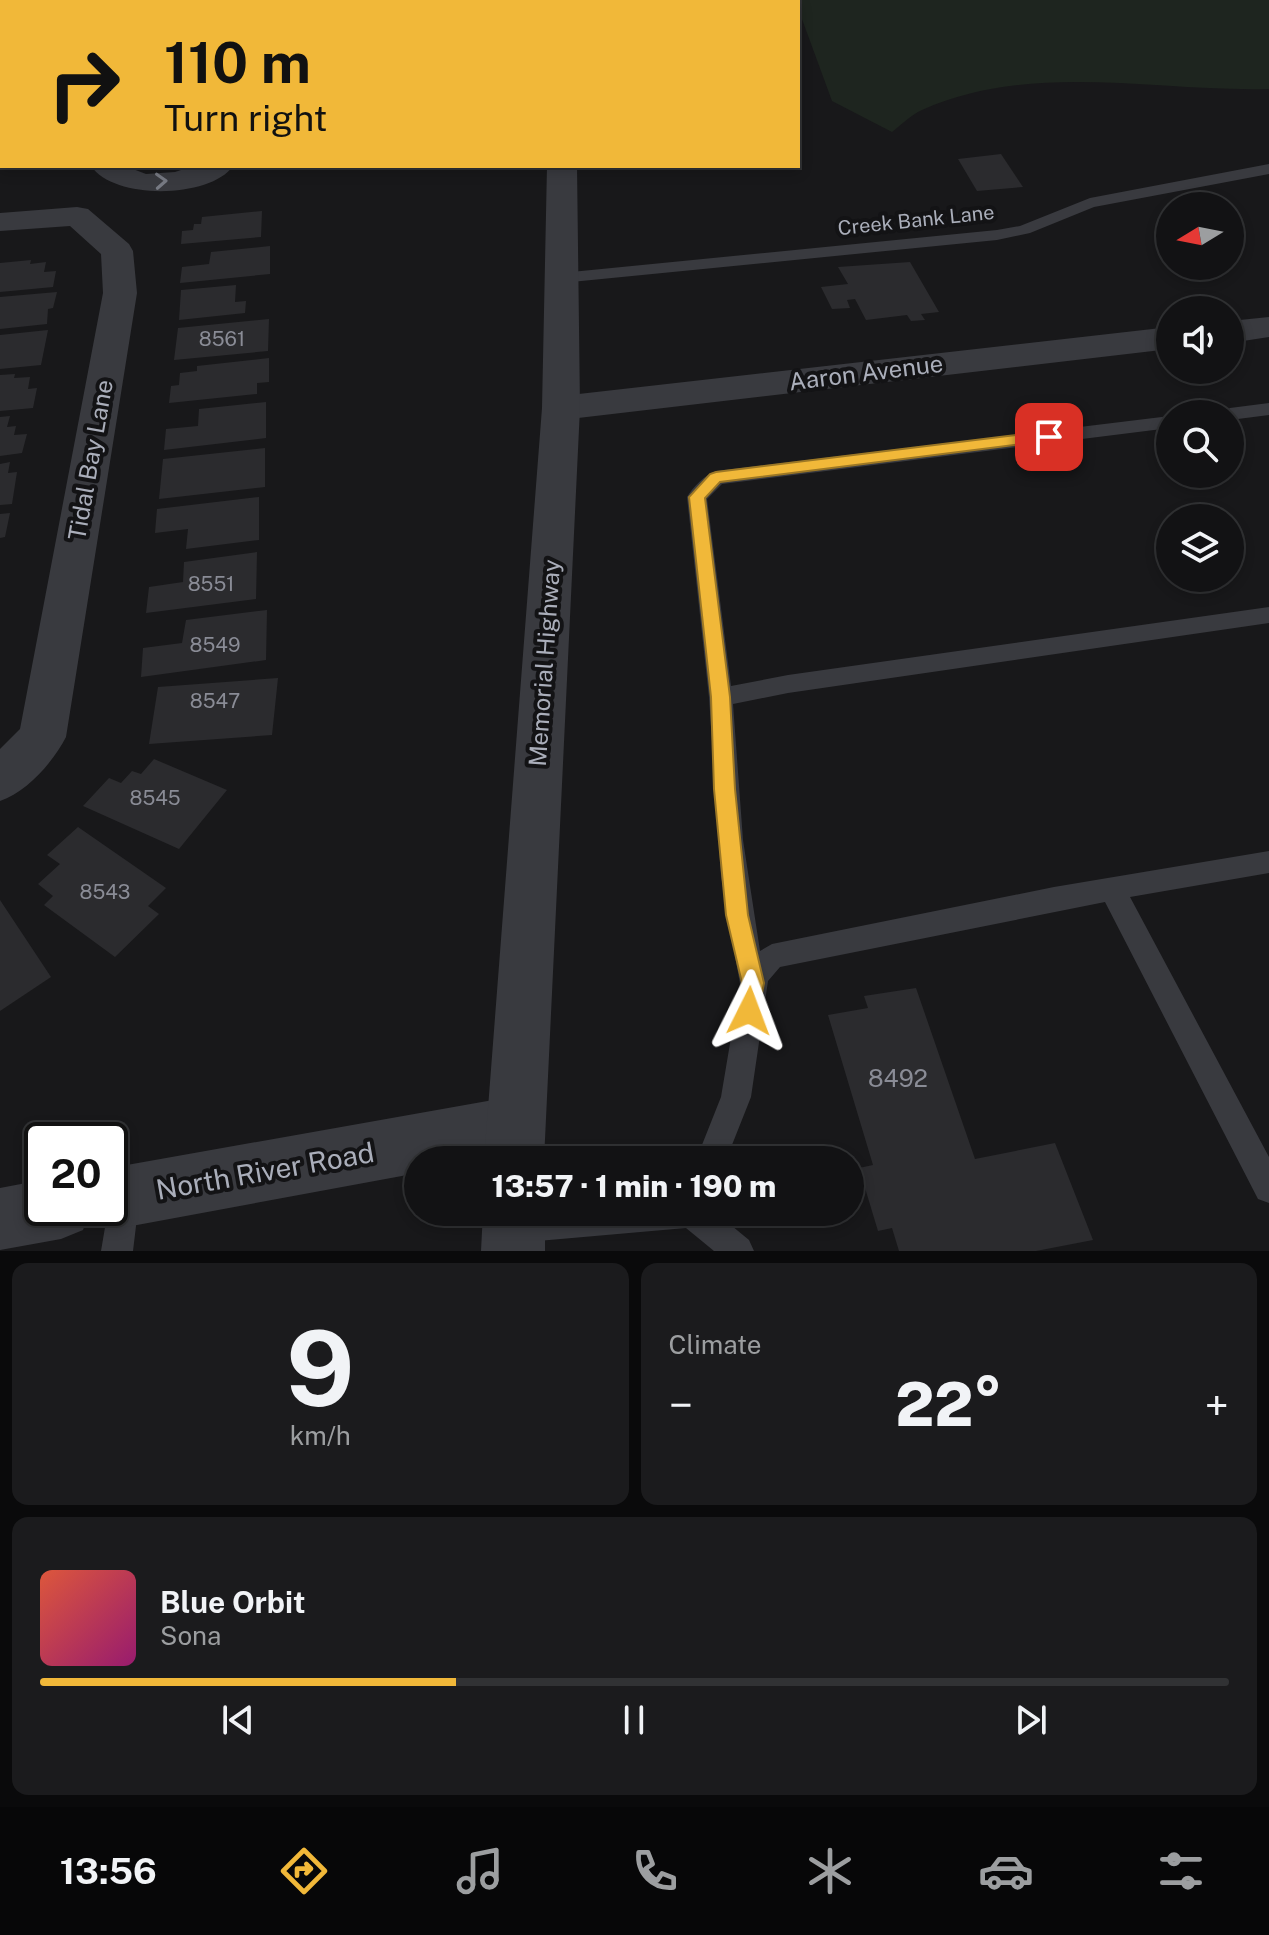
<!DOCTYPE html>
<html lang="en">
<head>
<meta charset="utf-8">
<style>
	body { margin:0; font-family:"Public Sans",sans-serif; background:#1b1b1d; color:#f1f3f6; height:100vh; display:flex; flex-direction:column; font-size:30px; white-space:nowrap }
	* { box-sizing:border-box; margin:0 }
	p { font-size:26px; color:#9c9ea0 }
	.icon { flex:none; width:44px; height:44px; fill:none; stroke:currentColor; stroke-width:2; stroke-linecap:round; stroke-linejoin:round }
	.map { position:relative; height:1251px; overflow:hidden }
	.side { display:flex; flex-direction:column; gap:12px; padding:12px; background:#0a0a0b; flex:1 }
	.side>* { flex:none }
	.guide { position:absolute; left:0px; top:0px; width:800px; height:168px; box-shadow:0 4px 12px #0003,0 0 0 2px #313234; background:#f1b839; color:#111; overflow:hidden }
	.needle { width:52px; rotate:260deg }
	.tools { position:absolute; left:1156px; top:192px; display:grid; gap:16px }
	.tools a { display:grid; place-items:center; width:88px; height:88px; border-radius:50%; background:#121214; box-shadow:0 4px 12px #0003,0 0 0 2px #313234; font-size:40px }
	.speed { position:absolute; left:24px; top:1122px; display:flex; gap:16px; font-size:40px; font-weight:700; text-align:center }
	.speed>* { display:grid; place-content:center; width:104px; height:104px; border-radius:50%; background:#121214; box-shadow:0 4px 12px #0003,0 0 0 2px #313234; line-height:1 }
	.speed .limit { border:4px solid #111; border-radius:12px; background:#fff; color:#111 }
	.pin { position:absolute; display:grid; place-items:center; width:68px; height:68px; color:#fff; margin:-34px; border-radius:16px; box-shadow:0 4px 12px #0006 }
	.me { position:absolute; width:88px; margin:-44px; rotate:3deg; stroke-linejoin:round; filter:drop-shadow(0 0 6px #0008) }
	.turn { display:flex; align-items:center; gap:28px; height:168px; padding:0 32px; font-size:36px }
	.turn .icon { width:104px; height:104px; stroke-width:2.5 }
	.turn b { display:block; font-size:56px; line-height:68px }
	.big { font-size:60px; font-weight:800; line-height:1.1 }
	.side .card { flex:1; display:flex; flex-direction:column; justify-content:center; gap:12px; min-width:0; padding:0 28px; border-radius:16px; background:#1b1b1d }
	.side .dial { align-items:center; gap:0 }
	.dial b { font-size:104px; line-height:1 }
	.song { display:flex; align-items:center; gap:24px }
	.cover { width:96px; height:96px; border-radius:12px; background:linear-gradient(135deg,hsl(10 70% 55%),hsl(320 70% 35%)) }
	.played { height:8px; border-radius:4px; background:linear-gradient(90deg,#f1b839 35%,#313234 35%) }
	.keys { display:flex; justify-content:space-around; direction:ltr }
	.heat { display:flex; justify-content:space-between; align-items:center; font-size:44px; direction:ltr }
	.side .tiles { flex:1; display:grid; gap:12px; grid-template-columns:1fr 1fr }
	.card:last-child { grid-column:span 2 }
	.trip { position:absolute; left:404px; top:1146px; width:460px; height:80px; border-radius:40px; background:#121214; box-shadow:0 4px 12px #0003,0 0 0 2px #313234; font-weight:800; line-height:80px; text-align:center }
	.tabs { display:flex; height:128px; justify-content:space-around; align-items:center; background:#070708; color:#9c9ea0 }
	.tabs .icon { width:56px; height:56px }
	.tabs .active { color:#f1b839 }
	.tabs b { font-size:36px; color:#f1f3f6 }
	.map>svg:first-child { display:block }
</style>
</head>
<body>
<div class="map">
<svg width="1269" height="1251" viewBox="0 0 1269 1251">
	<rect width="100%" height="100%" fill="#18181a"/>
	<path fill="#1e251f" d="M795,0H1269V89C1155,92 1030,61 922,110C911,115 901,125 892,132L832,101Z"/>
	<path fill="#2b2b2e" d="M1001,154L1023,187L977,191L958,159Z
		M262,211L261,237L181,244L182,231L193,230L194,224H201L202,217Z
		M270,246V274L180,283L182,267L209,264L211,252Z
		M31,260L30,264L46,262L44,272L56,271L53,287L0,292V263Z
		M910,262L939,312L921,314L925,320L911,321L907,315L866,320L855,299L847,300L850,308L832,309L821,287L848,284L838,267Z
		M236,285L235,302L246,301L245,313L179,320L181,290Z
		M57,292L53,308L48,309L47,324L0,329V297Z
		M269,319L268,351L174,360L178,328Z
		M48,330L41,365L0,369V335Z
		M269,358V382L257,383V394L169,403L171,386L179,385L180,373L197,371V366Z
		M15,374L14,378L30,377L28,389L37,388L33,408L0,411V375Z
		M266,402V438L164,450L166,429L198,426L199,409Z
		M10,416L7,427L16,426L14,435L27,434L22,453L0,456V417Z
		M265,448V487L159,499L163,459Z
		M10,462L8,473L17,472L12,504L0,505V464Z
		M259,497V540L186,549L188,529L155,533L157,509Z
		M10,513L5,537L0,538V514Z
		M257,552L256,599L146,613L149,587L183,582L184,562Z
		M267,610L266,660L141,677L143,648L182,643L186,620Z
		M278,678L272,735L149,744L158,687Z
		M154,759L227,790L179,849L83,806L109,778L121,783L132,771L141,774Z
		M78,827L166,888L148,906L159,914L115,957L44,905L53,896L38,884L60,864L47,855Z
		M0,900L51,977L0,1011Z
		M916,988L975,1159L1055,1143L1093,1240L1036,1251H899L892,1228L878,1231L859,1168L873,1165L828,1015L868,1008L864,996Z"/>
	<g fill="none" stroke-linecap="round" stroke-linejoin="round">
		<path fill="#393a3f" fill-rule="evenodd" d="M1269,164V174L1094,207L1030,233L997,240L561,283L553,278L561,273L997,230L1020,226L1090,198Z
			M1269,403V415L1230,420V414H1221L1230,408Z
			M1170,416V428L722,484L707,499L731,686L788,675L1269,607V623L788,693L733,704L743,840L760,951L772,944L1054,887L1269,851V873L1130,897L1269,1157V1203L1258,1199L1105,902L780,967L768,981L751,1097L726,1160H696L721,1097L740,984L721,876L709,697L687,497C693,487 705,475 716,471Z
			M124,1186L135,1190L139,1201L133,1251H101L110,1198L113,1190Z
			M514,1212H715L749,1240L754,1251H714L686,1228L515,1243L504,1238L499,1227L504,1216Z"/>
		<path fill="#393a3f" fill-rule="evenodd" d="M359,0H383V2H359Z
			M91,166H125L146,174L175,172L193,166H233C211,198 115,201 91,166Z
			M77,207L88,209L129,244L133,251L137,293L66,737C53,762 27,792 0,801V749L20,729L103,293L101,254L70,226L0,231V213Z
			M1269,317V337L1230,343V321Z
			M1170,327V349L561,420L548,416L542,408L548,400L561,396Z
			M515,1096L536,1105L545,1126L536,1147C497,1163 459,1160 418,1160V1173L110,1230L87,1219L83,1230L61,1239L0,1250V1188L42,1180V1208H110V1168Z"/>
		<path fill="#393a3f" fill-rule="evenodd" d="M550,0H574V2H550Z
			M547,166H577L580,408L544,1160H484L542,408Z
			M483,1212H545V1251H481Z"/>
	</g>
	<defs><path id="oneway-chevron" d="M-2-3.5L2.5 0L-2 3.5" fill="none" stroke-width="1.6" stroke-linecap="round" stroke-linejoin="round" transform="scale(2)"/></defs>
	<use stroke="#777a83" href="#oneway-chevron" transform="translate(161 181) rotate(-3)"/>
	<path fill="#f1b839" stroke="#9d7825" stroke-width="2" d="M1049,431L1054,433V440L720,482L705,498L730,697L735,789L748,915L764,983L757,1019L749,1022L740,1019L737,1011L742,983L726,915L714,789L711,697L689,497L710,474L716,472Z"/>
	<g text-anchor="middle" stroke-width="8" stroke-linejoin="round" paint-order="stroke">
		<g font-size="20" fill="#aaaeba" stroke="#131315">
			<text transform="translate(916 220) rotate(-6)" y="7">Creek Bank Lane</text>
		</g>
		<g font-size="20" fill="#8a8c96">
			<text x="222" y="346">8561</text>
			<text x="211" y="591">8551</text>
			<text x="215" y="652">8549</text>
			<text x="215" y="708">8547</text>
			<text x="155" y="805">8545</text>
			<text x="105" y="899">8543</text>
		</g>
		<g font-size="24" fill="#aaaeba" stroke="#131315">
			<text transform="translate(866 373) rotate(-7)" y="8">Aaron Avenue</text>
			<text transform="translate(91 460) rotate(-80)" y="8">Tidal Bay Lane</text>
			<text transform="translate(545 663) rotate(-86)" y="8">Memorial Highway</text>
		</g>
		<g font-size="24" fill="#8a8c96">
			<text x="898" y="1087">8492</text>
		</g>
		<g font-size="28" fill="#aaaeba" stroke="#131315">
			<text transform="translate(265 1171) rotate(-10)" y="10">North River Road</text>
		</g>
	</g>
</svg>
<div class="tools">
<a><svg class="needle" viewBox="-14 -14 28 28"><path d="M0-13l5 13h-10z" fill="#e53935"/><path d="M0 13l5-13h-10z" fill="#9c9ea0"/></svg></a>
<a><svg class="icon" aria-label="sound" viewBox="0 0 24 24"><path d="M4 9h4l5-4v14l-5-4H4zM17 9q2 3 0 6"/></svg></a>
<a><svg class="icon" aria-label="search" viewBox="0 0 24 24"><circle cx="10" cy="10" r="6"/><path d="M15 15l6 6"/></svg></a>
<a><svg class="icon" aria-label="layers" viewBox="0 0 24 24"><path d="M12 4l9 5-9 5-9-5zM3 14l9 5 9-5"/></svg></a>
</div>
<div class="speed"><div class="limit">20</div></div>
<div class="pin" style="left:1049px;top:437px;background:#d93025"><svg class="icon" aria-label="arrive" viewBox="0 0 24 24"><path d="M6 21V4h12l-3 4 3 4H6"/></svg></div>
<svg class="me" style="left:749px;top:1011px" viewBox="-20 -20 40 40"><path d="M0-17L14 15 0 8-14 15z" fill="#f1b839" stroke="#fff" stroke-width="4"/></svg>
<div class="trip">13:57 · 1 min · 190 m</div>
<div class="guide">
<div class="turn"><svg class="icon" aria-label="right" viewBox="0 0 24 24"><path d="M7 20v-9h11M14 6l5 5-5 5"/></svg><div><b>110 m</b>Turn right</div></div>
</div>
</div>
<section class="side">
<div class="tiles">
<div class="card dial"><b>9</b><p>km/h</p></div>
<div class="card"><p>Climate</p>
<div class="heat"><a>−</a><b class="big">22°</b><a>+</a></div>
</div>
<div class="card">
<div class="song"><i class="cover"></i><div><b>Blue Orbit</b><p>Sona</p></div></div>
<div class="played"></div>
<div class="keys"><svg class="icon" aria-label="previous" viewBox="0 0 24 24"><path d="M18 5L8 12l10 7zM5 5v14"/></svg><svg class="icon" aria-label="pause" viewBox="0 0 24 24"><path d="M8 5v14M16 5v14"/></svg><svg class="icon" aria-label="next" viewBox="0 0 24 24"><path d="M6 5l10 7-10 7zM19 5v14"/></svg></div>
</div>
</div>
</section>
<nav class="tabs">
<b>13:56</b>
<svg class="icon active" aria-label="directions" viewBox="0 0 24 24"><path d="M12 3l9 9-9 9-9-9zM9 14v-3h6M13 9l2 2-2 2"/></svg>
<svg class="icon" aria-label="music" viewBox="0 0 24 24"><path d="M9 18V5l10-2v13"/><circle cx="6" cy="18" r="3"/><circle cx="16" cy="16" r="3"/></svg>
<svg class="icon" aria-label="phone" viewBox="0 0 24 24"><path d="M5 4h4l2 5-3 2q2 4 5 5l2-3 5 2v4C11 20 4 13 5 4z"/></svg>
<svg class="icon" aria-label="climate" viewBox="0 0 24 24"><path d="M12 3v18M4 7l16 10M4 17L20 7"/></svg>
<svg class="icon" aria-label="car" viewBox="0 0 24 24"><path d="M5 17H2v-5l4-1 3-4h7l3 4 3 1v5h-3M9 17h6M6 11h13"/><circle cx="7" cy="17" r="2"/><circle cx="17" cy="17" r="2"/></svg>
<svg class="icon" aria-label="filters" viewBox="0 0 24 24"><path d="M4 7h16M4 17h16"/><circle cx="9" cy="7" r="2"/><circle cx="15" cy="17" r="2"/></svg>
</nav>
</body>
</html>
